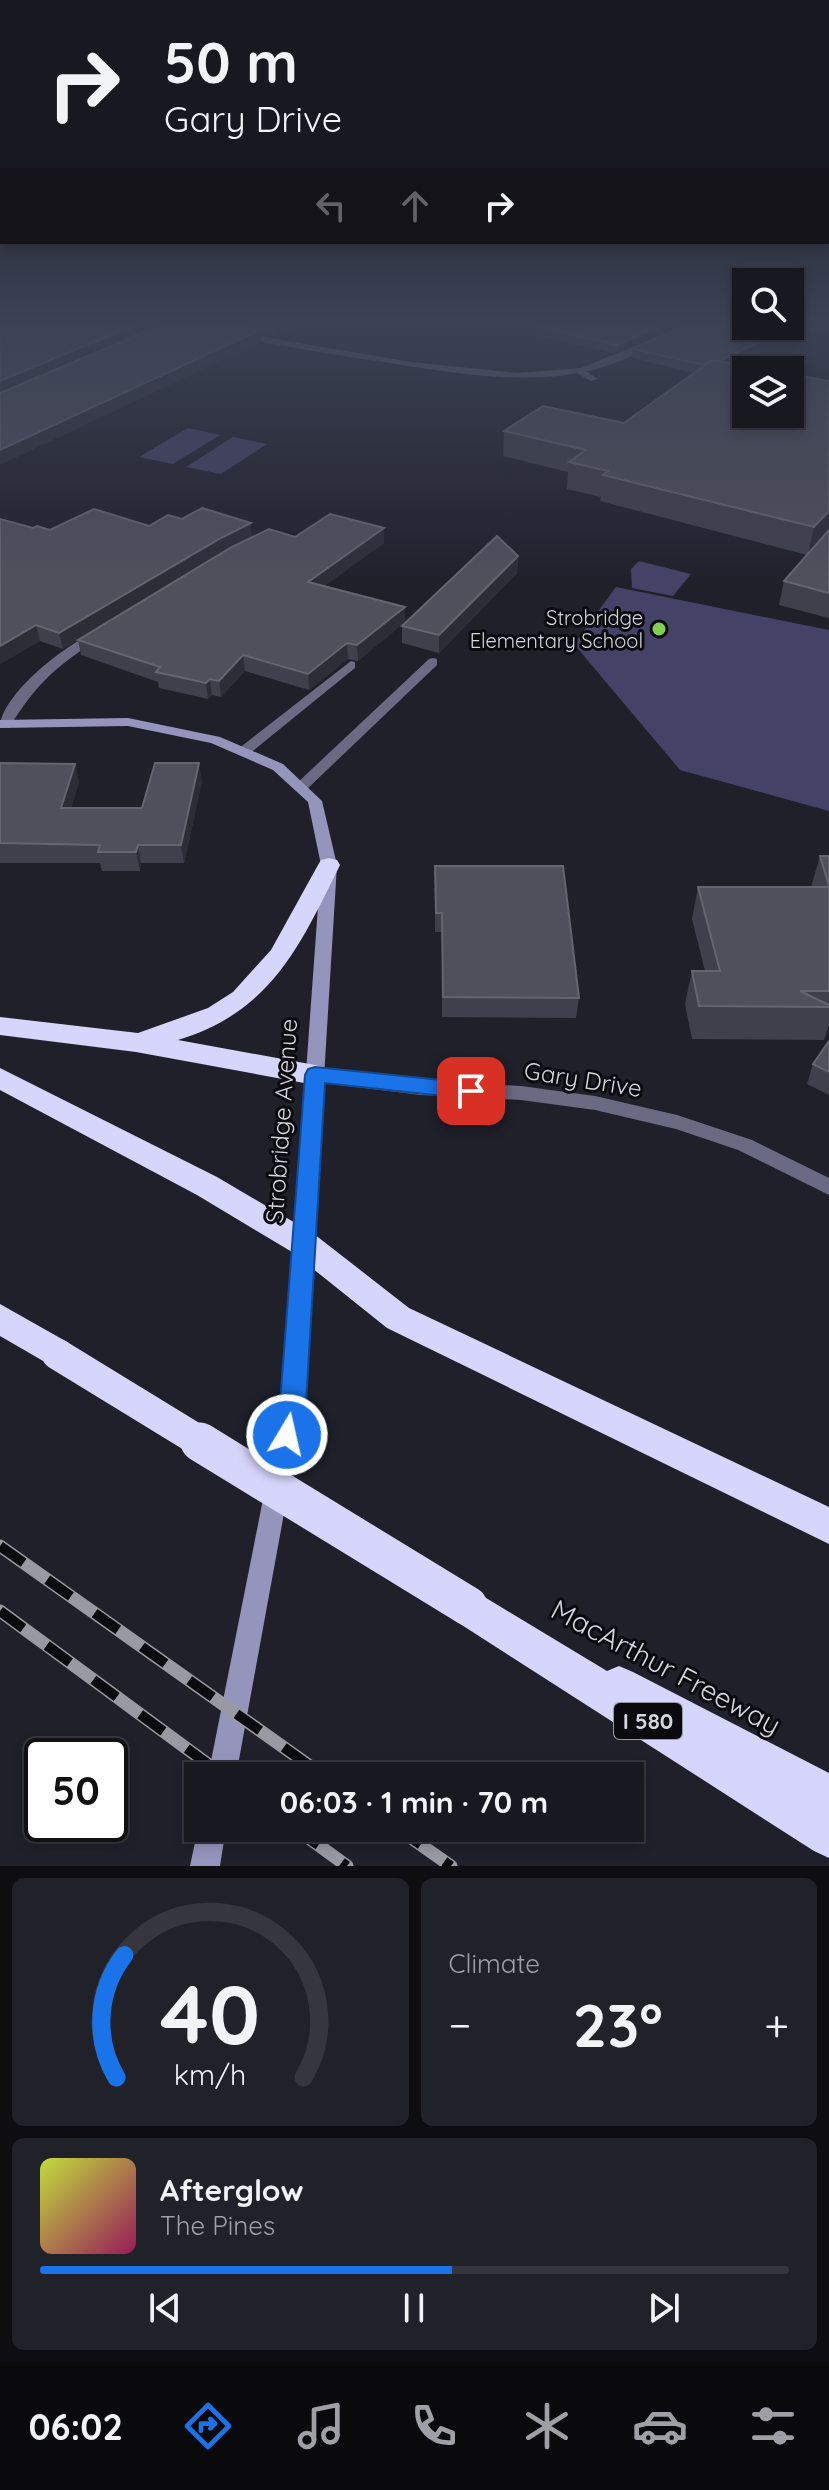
<!DOCTYPE html>
<html lang="en">
<head>
<meta charset="utf-8">
<style>
	body { margin:0; font-family:Quicksand,sans-serif; background:#212129; color:#f1f3f6; height:100vh; display:flex; flex-direction:column; font-size:30px; white-space:nowrap }
	* { box-sizing:border-box; margin:0 }
	p { font-size:26px; color:#9fa0a5 }
	.icon { flex:none; width:44px; height:44px; fill:none; stroke:currentColor; stroke-width:2; stroke-linecap:round; stroke-linejoin:round }
	.map { position:relative; height:1866px; overflow:hidden }
	.panel { display:flex; flex-direction:column; gap:12px; padding:12px; background:#0d0d12; flex:1 }
	.panel>* { flex:none }
	.hud { position:absolute; left:0px; top:0px; width:830px; height:244px; box-shadow:0 4px 12px #0003,0 0 0 2px #36373e; background:#181820; color:#f1f3f6; overflow:hidden }
	.tools { position:absolute; left:732px; top:268px; display:grid; gap:16px }
	.tools a { display:grid; place-items:center; width:72px; height:72px; border-radius:0px; background:#181820; box-shadow:0 4px 12px #0003,0 0 0 2px #36373e; font-size:40px }
	.speed { position:absolute; left:24px; top:1738px; display:flex; gap:16px; font-size:40px; font-weight:700; text-align:center }
	.speed>* { display:grid; place-content:center; width:104px; height:104px; border-radius:50%; background:#181820; box-shadow:0 4px 12px #0003,0 0 0 2px #36373e; line-height:1 }
	.speed .limit { border:4px solid #111; border-radius:12px; background:#fff; color:#111 }
	.pin { position:absolute; display:grid; place-items:center; width:68px; height:68px; color:#fff; margin:-34px; border-radius:16px; box-shadow:0 4px 12px #0006 }
	.me { position:absolute; width:88px; margin:-44px; rotate:9deg; stroke-linejoin:round; filter:drop-shadow(0 0 6px #0008) }
	.turn { display:flex; align-items:center; gap:28px; height:168px; padding:0 32px; font-size:36px }
	.turn .icon { width:104px; height:104px; stroke-width:2.5 }
	.turn b { display:block; font-size:56px; line-height:68px }
	.lanes { display:flex; align-items:center; height:76px; padding:0 32px; background:#0003; justify-content:center; gap:40px; direction:ltr }
	.lanes .off { opacity:.35 }
	.big { font-size:60px; font-weight:700; line-height:1.1 }
	.panel .card { flex:1; display:flex; flex-direction:column; justify-content:center; gap:12px; min-width:0; padding:0 28px; border-radius:12px; background:#212129 }
	.panel .dial { align-items:center; gap:0 }
	.dial svg { height:208px; overflow:visible; fill:none; stroke:#36373e; stroke-width:7; stroke-linecap:round; text-anchor:middle }
	.dial text { fill:#f1f3f6; stroke:none }
	.song { display:flex; align-items:center; gap:24px }
	.cover { width:96px; height:96px; border-radius:12px; background:linear-gradient(135deg,hsl(70 70% 55%),hsl(330 70% 35%)) }
	.played { height:8px; border-radius:4px; background:linear-gradient(90deg,#1a73e8 55%,#36373e 55%) }
	.keys { display:flex; justify-content:space-around; direction:ltr }
	.heat { display:flex; justify-content:space-between; align-items:center; font-size:44px; direction:ltr }
	.panel .tiles { flex:1; display:grid; gap:12px; grid-template-columns:1fr 1fr }
	.card:last-child { grid-column:span 2 }
	.trip { position:absolute; left:184px; top:1762px; width:460px; height:80px; border-radius:0px; background:#181820; box-shadow:0 4px 12px #0003,0 0 0 2px #36373e; font-weight:700; line-height:80px; text-align:center }
	.tab-bar { display:flex; height:128px; justify-content:space-around; align-items:center; background:#0a0a0d; color:#9fa0a5 }
	.tab-bar .icon { width:56px; height:56px }
	.tab-bar .selected { color:#1a73e8 }
	.tab-bar b { font-size:36px; color:#f1f3f6 }
	.map>svg:first-child { display:block }
</style>
</head>
<body>
<div class="map">
<svg width="829" height="1866" viewBox="0 0 829 1866">
	<rect width="100%" height="100%" fill="#20202b"/>
	<path fill="#454268" d="M188,428L220,435L173,464L139,457Z
		M233,437L267,444L221,474L186,467Z
		M639,561L691,574L673,596L632,588L631,569Z
		M616,587L829,630V811L680,770L574,644Z"/>
	<g fill="none" stroke-linecap="round" stroke-linejoin="round">
		<path fill="#6b6a83" fill-rule="evenodd" d="M577,369H583L598,379L591,381L577,373Z
			M433,658L437,659V665L306,790H296L294,787L296,784L429,659Z
			M351,661L355,662V668L248,755H238V749Z"/>
		<path fill="#6b6a83" fill-rule="evenodd" d="M241,333L411,362L517,373L581,368L647,341L654,343C575,396 472,376 384,362C335,355 286,347 238,337Z
			M96,632L102,636L100,638C56,666 36,684 9,728H0C0,695 67,643 96,632Z
			M315,1068L421,1081L521,1086L595,1096L677,1115L752,1140L829,1178V1195L738,1150L676,1129L595,1110L521,1100L421,1095L315,1082L309,1080L306,1075L309,1070Z"/>
		<path fill="#9594bc" fill-rule="evenodd" d="M128,718L220,737L283,764L322,801L337,865L304,1404L236,1776H208L282,1404L321,865L308,802L273,770L211,743L128,726L0,728V720Z
			M198,1828H226L220,1866H190Z"/>
		<path fill="#d6d5fb" fill-rule="evenodd" d="M329,858L337,860L340,865C300,946 271,1012 178,1040L315,1065L325,1068L329,1075L325,1082L315,1085L136,1052L0,1035V1017L138,1033L208,1008L233,992L271,950L318,865L321,860Z
			M0,1068L217,1177L314,1234L409,1308L829,1507V1544L387,1328L292,1252L197,1195L0,1090Z
			M0,1304L69,1343L73,1354L69,1365L57,1369L0,1336Z
			M468,1587L607,1671L619,1666L633,1672L829,1773V1858L814,1851L454,1620L449,1606L454,1592Z"/>
		<g stroke="#9999a3" stroke-width="13">
			<path id="rail" d="M0,1546L324,1776
				M0,1611L224,1776
				M295,1828L347,1866
				M397,1828L451,1866"/>
		</g>
		<use href="#rail" stroke="#0a0a0f" stroke-width="10" stroke-dasharray="29" stroke-linecap="butt"/>
		<path stroke="#d6d5fb" stroke-width="31" d="M57,1354L204,1444"/>
		<path stroke="#d6d5fb" stroke-width="39" d="M200,1442L468,1606"/>
	</g>
	<path fill="#40404c" d="M0,325H300L275,336L260,333L261,342Z
		M680,325L616,354L535,335L536,326Z
		M790,325H829V330L823,333L805,329L733,363L829,381V618L779,605L784,581L807,555L600,501L601,497L567,489L568,472L503,456L504,431L624,423L694,373L632,358L633,349Z
		M149,526L252,537H295L384,528V543L324,586L405,622L358,661L348,659L309,690L245,671L221,697L212,695L208,699L159,688L158,682L81,655L78,640L63,649L40,641L0,664L33,528L50,530Z
		M518,556L517,573L439,653L402,643V626Z
		M0,763L75,764L79,782L71,808H142L202,781L184,863H141L140,871H102L100,863H0Z
		M820,856H829V1025L824,1040L692,1039L685,1004L692,971H705L692,919L698,887H811Z
		M435,866L579,998L576,1018L442,1017V932H435Z
		M829,1041V1095L807,1084L813,1064Z"/>
	<path fill="#2d2d38" d="M135,325H164L0,395V381Z
		M274,325H300L275,336Z
		M661,325H680L616,354L617,345Z
		M796,325H805V329L707,376L708,366Z
		M825,325H829V330L823,333Z
		M260,330L261,342L0,465V450Z
		M829,511V532L808,555L814,527Z
		M251,523L252,538L222,552L63,649L59,633L221,538Z
		M384,528V543L309,597L308,582Z
		M518,556L517,573L439,653V635Z
		M405,607V622L358,661L357,645Z
		M36,625L40,641L0,664V646Z
		M347,643L348,659L309,690L308,674Z
		M243,655L245,671L221,697L219,681Z
		M210,679L212,695L208,699L206,683Z
		M199,763L202,781L184,863L181,845Z
		M75,764L79,782L65,826L61,808Z
		M138,845L141,863L140,871L136,852Z"/>
	<path fill="#50505c" stroke="#656570" stroke-width="2" d="M0,325H135L0,381Z
		M161,325H228L260,330L0,450V393Z
		M539,325H661L617,345L536,326Z
		M685,325H746V326H790V325H796L719,361L712,360L704,365L633,349Z
		M712,360L768,370H746V414H790V374L829,381V511L814,527L603,475L608,471L569,462L586,450L504,431L543,406L624,423Z
		M202,508L251,523L221,538L59,633L36,625L0,646V519L33,528L37,526L50,530L94,509L149,526L168,515L182,519Z
		M330,514L384,528L308,582L405,607L357,645L347,643L308,674L243,655L219,681L210,679L206,683L156,672L160,667L78,640L232,547L269,529L295,537Z
		M829,530V593L784,581Z
		M497,536L518,556L439,635L402,626Z
		M0,763L75,764L61,808H142L155,763H199L181,845H138L136,852H98L100,845L0,843Z
		M820,856H829V886Z
		M435,866H563L579,998L443,997L442,913H436Z
		M698,887H829V991H800L829,1005V1007L699,1006L692,971H720Z
		M829,1041V1072L813,1064Z"/>
	<linearGradient id="sky" x2="0" y2="1"><stop stop-color="#121218"/><stop offset="0.55" stop-color="#3c4255"/><stop offset="1" stop-color="#3c4255" stop-opacity="0"/></linearGradient>
	<rect width="829" height="586" fill="url(#sky)"/>
	<path fill="#1a73e8" stroke="#114b97" stroke-width="2" d="M315,1067L471,1083L479,1085L482,1091L479,1096L471,1099L325,1083L306,1404L296,1444L287,1447L278,1444L274,1435L280,1404L305,1075L308,1069Z"/>
	<circle fill="#7fd052" stroke="#0a0a0f" stroke-width="3" cx="659" cy="629" r="8"/>
	<g text-anchor="middle" stroke-width="6" stroke-linejoin="round" paint-order="stroke">
		<g font-size="20" fill="#d5d5de" stroke="#0a0a0f" text-anchor="end">
			<text x="643" y="625">Strobridge<tspan x="643" dy="23">Elementary School</tspan></text>
		</g>
		<rect fill="#0a0a0f" stroke="#9898a0" stroke-width="2" x="614" y="1703" width="68" height="36" rx="6"/>
		<g font-size="22" font-weight="bold" fill="#d5d5de">
			<text x="648" y="1729">I 580</text>
		</g>
		<g font-size="24" fill="#d5d5de" stroke="#0a0a0f">
			<text transform="translate(583 1080) rotate(9)" y="8">Gary Drive</text>
			<text transform="translate(282 1121) rotate(-86)" y="8">Strobridge Avenue</text>
		</g>
		<g font-size="28" fill="#d5d5de" stroke="#0a0a0f">
			<text transform="translate(666 1667) rotate(28)" y="10">MacArthur Freeway</text>
		</g>
	</g>
</svg>
<div class="tools">
<a><svg class="icon" aria-label="search" viewBox="0 0 24 24"><circle cx="10" cy="10" r="6"/><path d="M15 15l6 6"/></svg></a>
<a><svg class="icon" aria-label="layers" viewBox="0 0 24 24"><path d="M12 4l9 5-9 5-9-5zM3 14l9 5 9-5"/></svg></a>
</div>
<div class="speed"><div class="limit">50</div></div>
<div class="pin" style="left:471px;top:1091px;background:#d93025"><svg class="icon" aria-label="arrive" viewBox="0 0 24 24"><path d="M6 21V4h12l-3 4 3 4H6"/></svg></div>
<svg class="me" style="left:287px;top:1435px" viewBox="-20 -20 40 40"><circle r="17" fill="#1a73e8" stroke="#fff" stroke-width="3"/><path d="M0-11L8 9 0 5-8 9z" fill="#fff"/></svg>
<div class="trip">06:03 · 1 min · 70 m</div>
<div class="hud">
<div class="turn"><svg class="icon" aria-label="right" viewBox="0 0 24 24"><path d="M7 20v-9h11M14 6l5 5-5 5"/></svg><div><b>50 m</b>Gary Drive</div></div>
<div class="lanes"><svg class="icon off" aria-label="left" viewBox="0 0 24 24"><path d="M17 20v-9H6M10 6l-5 5 5 5"/></svg><svg class="icon off" aria-label="ahead" viewBox="0 0 24 24"><path d="M12 20V5M6 11l6-6 6 6"/></svg><svg class="icon" aria-label="right" viewBox="0 0 24 24"><path d="M7 20v-9h11M14 6l5 5-5 5"/></svg></div>
</div>
</div>
<section class="panel">
<div class="tiles">
<div class="card dial"><svg viewBox="0 0 100 80">
<path d="M14 69A42 42 0 1 1 86 69"/>
<path d="M14 69A42 42 0 0 1 17 22" stroke="#1a73e8"/>
<text x="50" y="56" font-size="32" font-weight="700">40</text>
<text x="50" y="72" font-size="11">km/h</text>
</svg></div>
<div class="card"><p>Climate</p>
<div class="heat"><a>−</a><b class="big">23°</b><a>+</a></div>
</div>
<div class="card">
<div class="song"><i class="cover"></i><div><b>Afterglow</b><p>The Pines</p></div></div>
<div class="played"></div>
<div class="keys"><svg class="icon" aria-label="previous" viewBox="0 0 24 24"><path d="M18 5L8 12l10 7zM5 5v14"/></svg><svg class="icon" aria-label="pause" viewBox="0 0 24 24"><path d="M8 5v14M16 5v14"/></svg><svg class="icon" aria-label="next" viewBox="0 0 24 24"><path d="M6 5l10 7-10 7zM19 5v14"/></svg></div>
</div>
</div>
</section>
<nav class="tab-bar">
<b>06:02</b>
<svg class="icon selected" aria-label="directions" viewBox="0 0 24 24"><path d="M12 3l9 9-9 9-9-9zM9 14v-3h6M13 9l2 2-2 2"/></svg>
<svg class="icon" aria-label="music" viewBox="0 0 24 24"><path d="M9 18V5l10-2v13"/><circle cx="6" cy="18" r="3"/><circle cx="16" cy="16" r="3"/></svg>
<svg class="icon" aria-label="phone" viewBox="0 0 24 24"><path d="M5 4h4l2 5-3 2q2 4 5 5l2-3 5 2v4C11 20 4 13 5 4z"/></svg>
<svg class="icon" aria-label="climate" viewBox="0 0 24 24"><path d="M12 3v18M4 7l16 10M4 17L20 7"/></svg>
<svg class="icon" aria-label="car" viewBox="0 0 24 24"><path d="M5 17H2v-5l4-1 3-4h7l3 4 3 1v5h-3M9 17h6M6 11h13"/><circle cx="7" cy="17" r="2"/><circle cx="17" cy="17" r="2"/></svg>
<svg class="icon" aria-label="filters" viewBox="0 0 24 24"><path d="M4 7h16M4 17h16"/><circle cx="9" cy="7" r="2"/><circle cx="15" cy="17" r="2"/></svg>
</nav>
</body>
</html>
